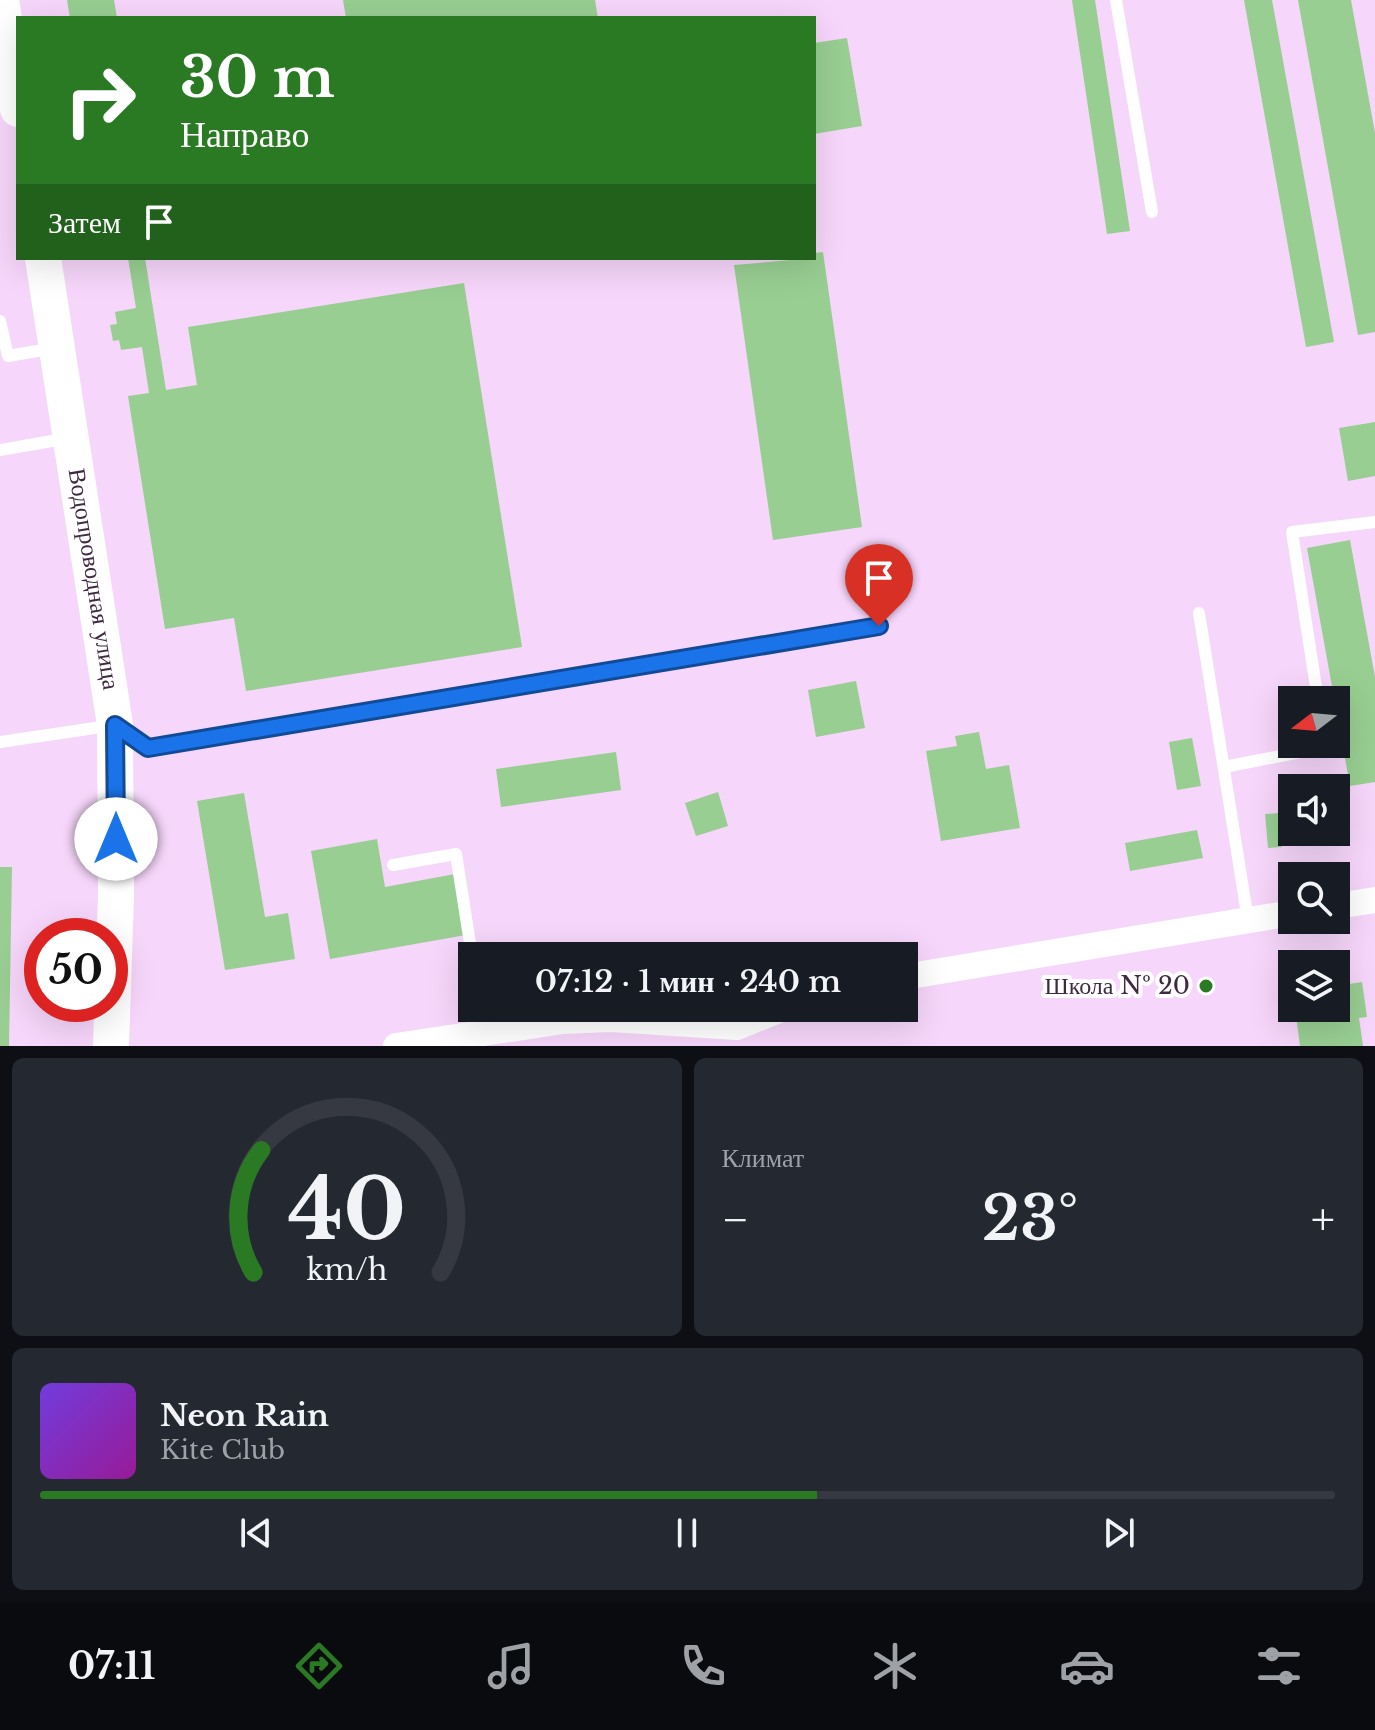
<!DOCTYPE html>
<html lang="ru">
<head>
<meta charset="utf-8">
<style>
	body { margin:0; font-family:"Libre Baskerville",serif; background:#242831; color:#f1f3f6; height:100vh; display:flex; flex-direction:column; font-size:30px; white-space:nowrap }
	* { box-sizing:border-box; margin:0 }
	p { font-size:26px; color:#9ea1a6 }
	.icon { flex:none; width:44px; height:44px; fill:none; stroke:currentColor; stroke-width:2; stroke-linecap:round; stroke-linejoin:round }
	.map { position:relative; height:1046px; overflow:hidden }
	.panel { display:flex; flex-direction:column; gap:12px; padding:12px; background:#0d0f14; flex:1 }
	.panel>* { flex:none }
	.top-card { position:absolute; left:16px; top:16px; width:800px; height:244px; border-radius:0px; box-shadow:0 8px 32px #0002; background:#2a7a24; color:#fff; overflow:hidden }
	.needle { width:52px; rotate:254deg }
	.fabs { position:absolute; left:1278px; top:686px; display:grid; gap:16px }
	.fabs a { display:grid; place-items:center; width:72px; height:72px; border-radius:0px; background:#171b24; box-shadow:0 8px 32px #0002; font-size:40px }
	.speed { position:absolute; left:24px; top:918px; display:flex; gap:16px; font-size:40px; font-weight:700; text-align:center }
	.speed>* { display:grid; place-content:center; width:104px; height:104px; border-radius:50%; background:#171b24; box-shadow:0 8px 32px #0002; line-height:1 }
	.speed .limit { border:12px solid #d22; background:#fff; color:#111 }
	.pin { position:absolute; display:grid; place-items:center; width:68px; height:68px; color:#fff; margin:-82px -34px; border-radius:50% 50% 50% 0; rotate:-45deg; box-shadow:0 0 8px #0007 }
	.pin .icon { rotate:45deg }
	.me { position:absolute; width:88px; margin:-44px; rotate:0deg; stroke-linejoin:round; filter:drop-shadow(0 0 6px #0008) }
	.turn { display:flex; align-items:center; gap:28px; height:168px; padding:0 32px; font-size:36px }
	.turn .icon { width:104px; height:104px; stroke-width:2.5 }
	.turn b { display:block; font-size:56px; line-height:68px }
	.then { display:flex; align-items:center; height:76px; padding:0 32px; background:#0003; gap:16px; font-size:30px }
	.big { font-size:60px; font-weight:600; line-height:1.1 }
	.panel .tile { flex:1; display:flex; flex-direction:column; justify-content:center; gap:12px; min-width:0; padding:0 28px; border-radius:12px; background:#242831 }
	.panel .dial { align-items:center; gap:0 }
	.dial svg { height:208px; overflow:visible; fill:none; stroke:#363941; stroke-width:7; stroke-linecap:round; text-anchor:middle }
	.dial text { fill:#f1f3f6; stroke:none }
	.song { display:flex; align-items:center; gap:24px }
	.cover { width:96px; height:96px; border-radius:12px; background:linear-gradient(135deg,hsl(260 70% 55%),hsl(300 70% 35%)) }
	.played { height:8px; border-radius:4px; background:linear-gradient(90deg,#2a7a24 60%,#363941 60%) }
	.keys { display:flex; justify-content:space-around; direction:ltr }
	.heat { display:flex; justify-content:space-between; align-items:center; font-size:44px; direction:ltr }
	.panel .tiles { flex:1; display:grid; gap:12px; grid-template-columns:1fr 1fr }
	.tile:last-child { grid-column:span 2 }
	.trip { position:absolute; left:458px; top:942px; width:460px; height:80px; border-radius:0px; background:#171b24; box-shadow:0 8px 32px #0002; font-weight:600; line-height:80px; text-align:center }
	.tab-bar { display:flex; height:128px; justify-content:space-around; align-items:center; background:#090b0e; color:#9ea1a6 }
	.tab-bar .icon { width:56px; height:56px }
	.tab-bar .active { color:#2a7a24 }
	.tab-bar b { font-size:36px; color:#f1f3f6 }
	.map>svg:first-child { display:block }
</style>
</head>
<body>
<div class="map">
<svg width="1375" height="1046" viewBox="0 0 1375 1046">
	<rect width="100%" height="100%" fill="#f6d6fa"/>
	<path fill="#98ce92" d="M67,0H114L117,18H70Z
		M343,0H595L598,18H346Z
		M1072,0H1095L1130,231L1107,234Z
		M1244,0H1272L1334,342L1306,347Z
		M1298,0H1351L1375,133V332L1358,335Z
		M847,38L862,126L814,134V43Z
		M823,252L862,527L773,540L734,265L814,258V253Z
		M128,258H145L166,390L197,385L188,327L464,283L522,647L246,691L234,618L165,629L128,396L149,393L142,347L121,350L119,340L113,341L110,325L117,324L115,312L136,308Z
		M1375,422V476L1348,481L1339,428Z
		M1350,540L1375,677V782L1350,786L1307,548Z
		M856,681L865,728L816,737L808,690Z
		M979,732L986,769L1009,765L1020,828L941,841L926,751L957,746L955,736Z
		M1192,738L1201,786L1177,790L1169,742Z
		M616,752L621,790L501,807L496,769Z
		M718,792L728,826L696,836L685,803Z
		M244,793L265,917L288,913L295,959L225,970L197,801Z
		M1280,813L1282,847L1268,848L1265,814Z
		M1197,830L1203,858L1130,871L1125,843Z
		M377,839L385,887L455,874L466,935L330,959L311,851Z
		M0,867H12L9,1046H0Z
		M1362,982L1367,1017L1359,1018L1363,1046H1300L1295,1008H1336V986Z"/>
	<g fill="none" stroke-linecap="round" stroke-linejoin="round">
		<path stroke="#fff" stroke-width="12" d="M1116,0L1152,212
			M0,321L8,356L55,348
			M0,450L69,438
			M1199,613L1248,920
			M1318,700L1292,532L1375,522
			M0,742L115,725L148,748L879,626
			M1224,767L1317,749L1321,744
			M393,865L456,854L472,956"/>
		<path stroke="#fff" stroke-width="26" d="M1336,906L1375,900
			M904,977L1292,913
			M396,1046L563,1021L611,1019L737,1027L784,1008"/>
		<path stroke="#fff" stroke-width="36" d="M1,0L18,109
			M43,258L115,725L116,896L111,1046"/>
	</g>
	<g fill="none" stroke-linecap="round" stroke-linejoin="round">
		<g stroke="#114b97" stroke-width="20">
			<path id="route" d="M116,839L115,725L148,748L879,626"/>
		</g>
		<use href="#route" stroke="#1a73e8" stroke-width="14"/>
	</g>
	<circle fill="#2a7a24" stroke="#fff" stroke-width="3" cx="1206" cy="986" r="8"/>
	<g text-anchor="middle" stroke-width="8" stroke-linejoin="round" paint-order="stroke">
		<g font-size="24" fill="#3f2a42" stroke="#fff">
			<text transform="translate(94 579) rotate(81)" y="8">Водопроводная улица</text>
		</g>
		<g font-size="24" fill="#3f2a42" stroke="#fff" text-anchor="end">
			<text x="1190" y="994">Школа № 20</text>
		</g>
	</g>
</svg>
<div class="fabs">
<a><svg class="needle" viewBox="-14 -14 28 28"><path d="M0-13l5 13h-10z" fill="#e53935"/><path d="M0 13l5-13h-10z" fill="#9ea1a6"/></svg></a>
<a><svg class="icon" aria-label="sound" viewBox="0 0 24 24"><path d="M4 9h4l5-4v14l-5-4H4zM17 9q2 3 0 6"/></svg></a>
<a><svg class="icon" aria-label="search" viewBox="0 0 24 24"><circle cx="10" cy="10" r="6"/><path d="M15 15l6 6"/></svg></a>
<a><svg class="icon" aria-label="layers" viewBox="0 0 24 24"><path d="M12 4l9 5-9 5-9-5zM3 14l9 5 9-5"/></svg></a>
</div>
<div class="speed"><div class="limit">50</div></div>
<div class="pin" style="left:879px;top:626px;background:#d93025"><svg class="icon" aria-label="arrive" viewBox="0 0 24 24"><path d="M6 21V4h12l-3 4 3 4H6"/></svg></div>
<svg class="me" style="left:116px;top:839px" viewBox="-20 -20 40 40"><circle r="19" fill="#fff"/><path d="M0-13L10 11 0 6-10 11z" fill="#1a73e8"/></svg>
<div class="trip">07:12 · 1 мин · 240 m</div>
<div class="top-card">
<div class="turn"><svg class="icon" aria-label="right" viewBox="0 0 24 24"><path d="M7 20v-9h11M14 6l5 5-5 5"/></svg><div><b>30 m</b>Направо</div></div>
<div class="then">Затем<svg class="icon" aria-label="arrive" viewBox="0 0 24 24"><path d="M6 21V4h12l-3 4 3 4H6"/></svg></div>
</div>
</div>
<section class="panel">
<div class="tiles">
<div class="tile dial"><svg viewBox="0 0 100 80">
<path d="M14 69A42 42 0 1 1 86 69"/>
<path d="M14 69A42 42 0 0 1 17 22" stroke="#2a7a24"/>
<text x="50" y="56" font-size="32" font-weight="700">40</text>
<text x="50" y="72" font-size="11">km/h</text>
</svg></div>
<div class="tile"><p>Климат</p>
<div class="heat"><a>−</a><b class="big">23°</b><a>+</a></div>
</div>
<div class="tile">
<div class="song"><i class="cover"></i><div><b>Neon Rain</b><p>Kite Club</p></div></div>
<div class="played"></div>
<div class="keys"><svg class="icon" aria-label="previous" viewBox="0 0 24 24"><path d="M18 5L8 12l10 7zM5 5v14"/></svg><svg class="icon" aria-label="pause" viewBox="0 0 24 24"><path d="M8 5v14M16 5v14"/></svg><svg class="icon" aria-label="next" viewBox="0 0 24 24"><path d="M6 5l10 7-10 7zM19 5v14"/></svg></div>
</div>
</div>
</section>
<nav class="tab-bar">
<b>07:11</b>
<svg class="icon active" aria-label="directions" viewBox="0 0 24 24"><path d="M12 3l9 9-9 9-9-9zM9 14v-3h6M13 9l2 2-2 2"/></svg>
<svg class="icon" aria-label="music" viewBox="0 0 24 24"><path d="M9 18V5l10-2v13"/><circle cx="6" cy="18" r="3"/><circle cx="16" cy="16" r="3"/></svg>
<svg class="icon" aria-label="phone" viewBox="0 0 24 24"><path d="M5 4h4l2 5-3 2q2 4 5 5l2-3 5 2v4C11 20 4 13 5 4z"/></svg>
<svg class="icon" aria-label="climate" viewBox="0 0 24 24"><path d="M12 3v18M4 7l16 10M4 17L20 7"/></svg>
<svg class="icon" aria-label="car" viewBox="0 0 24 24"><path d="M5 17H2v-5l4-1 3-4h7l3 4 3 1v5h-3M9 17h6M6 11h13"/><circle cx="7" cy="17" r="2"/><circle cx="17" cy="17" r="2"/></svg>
<svg class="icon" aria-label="filters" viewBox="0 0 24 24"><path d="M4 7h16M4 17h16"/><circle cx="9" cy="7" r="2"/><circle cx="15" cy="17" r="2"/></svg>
</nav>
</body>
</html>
